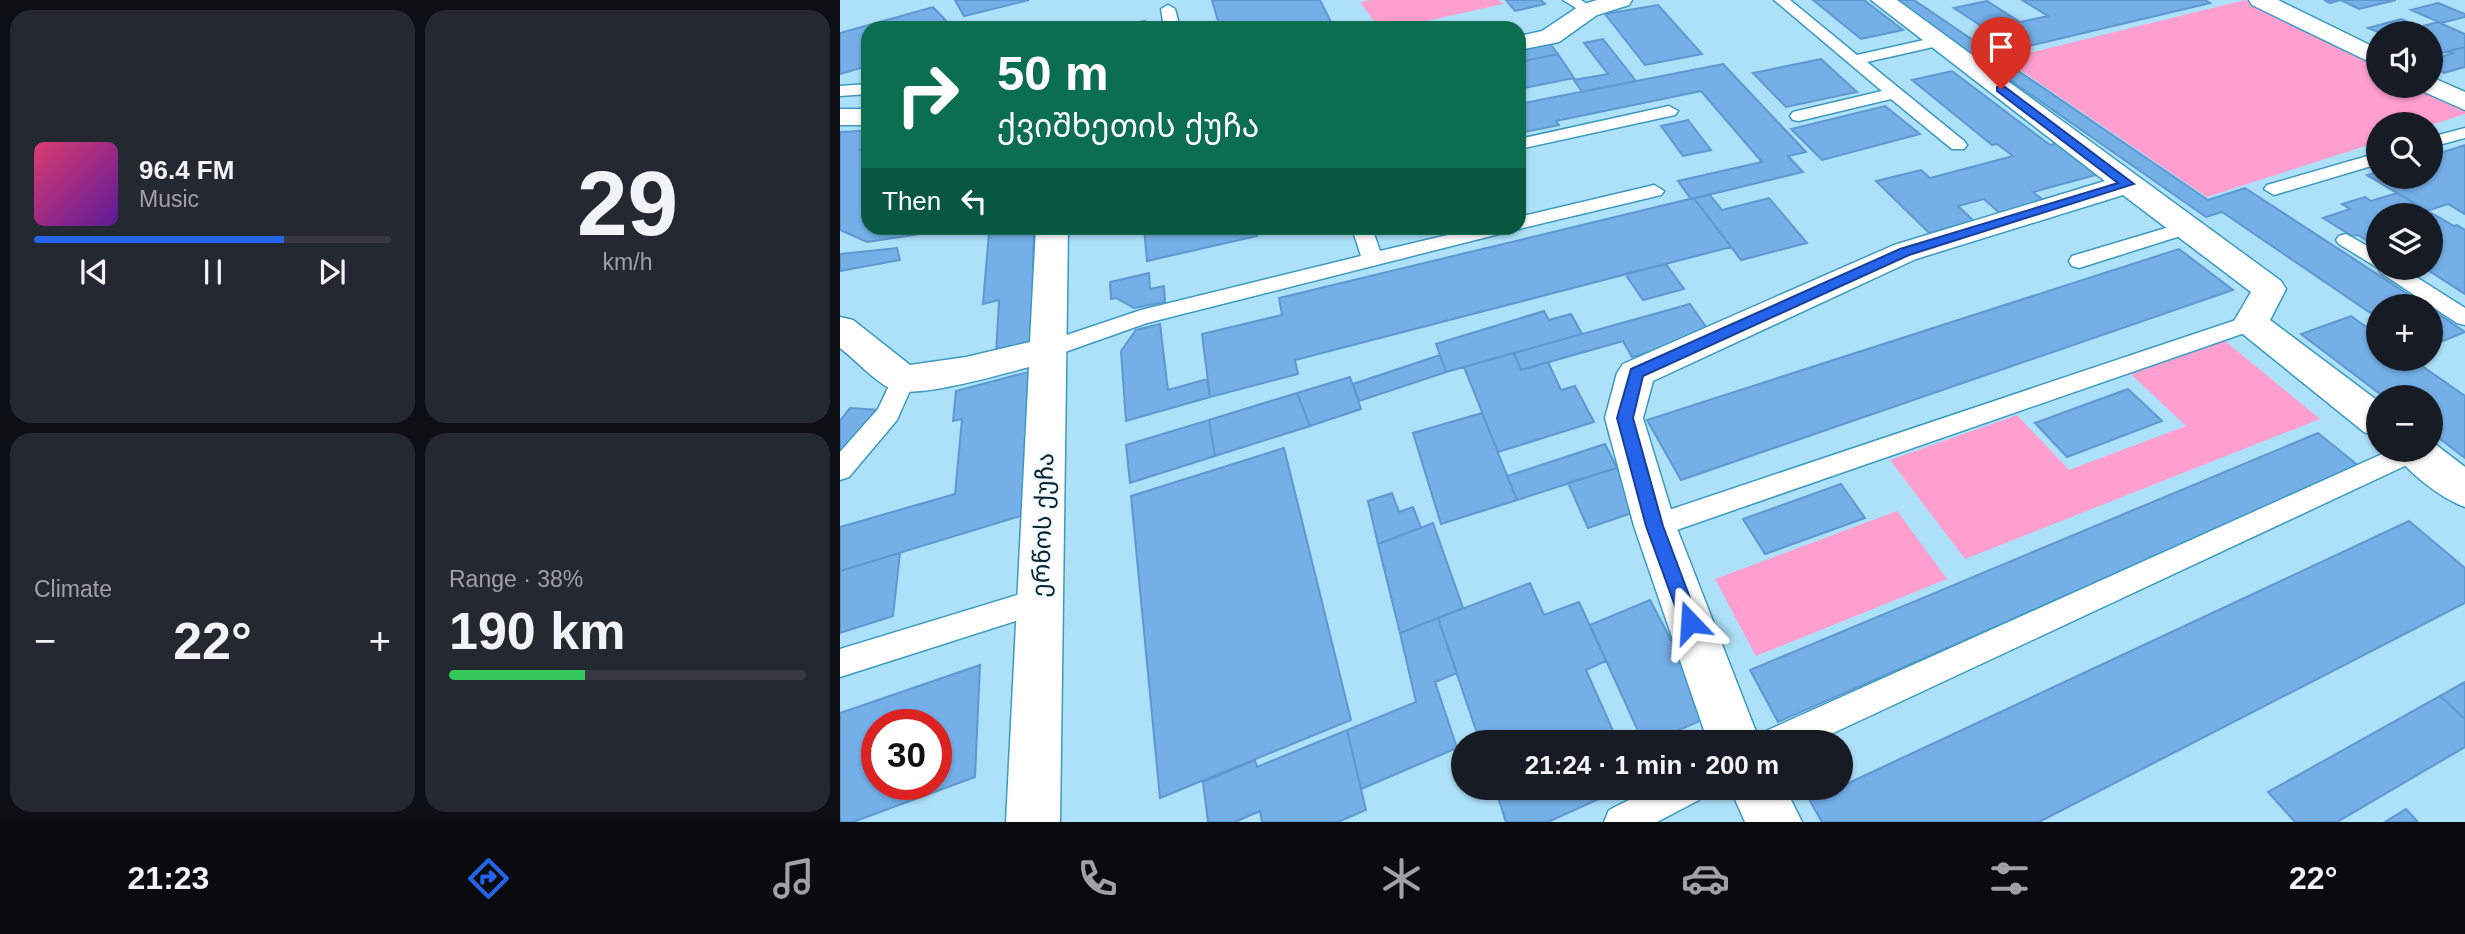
<!DOCTYPE html>
<html lang="en">
<head>
<meta charset="utf-8">
<style>
	body { margin:0; font-family:Arial,"Noto Sans Georgian",sans-serif; background:#242831; color:#f1f3f6; height:100vh; display:flex; flex-direction:column; font-size:26px; white-space:nowrap }
	* { box-sizing:border-box; margin:0 }
	p { font-size:23px; color:#9ea1a6 }
	.icon { flex:none; width:38px; height:38px; fill:none; stroke:currentColor; stroke-width:2; stroke-linecap:round; stroke-linejoin:round }
	.map { position:relative; flex:1; overflow:hidden }
	.drawer { display:flex; flex-direction:column; gap:10px; padding:10px; background:#0d0f14; width:840px }
	.drawer>* { flex:none }
	.top-card { position:absolute; left:21px; top:21px; width:665px; height:214px; border-radius:21px; box-shadow:0 2px 5px #0004; background:#0b6e4f; color:#fff; overflow:hidden }
	.fabs { position:absolute; left:1526px; top:21px; display:grid; gap:14px }
	.fabs a { display:grid; place-items:center; width:77px; height:77px; border-radius:50%; background:#171b24; box-shadow:0 2px 5px #0004; font-size:35px }
	.speed { position:absolute; left:21px; top:709px; display:flex; gap:14px; font-size:35px; font-weight:700; text-align:center }
	.speed>* { display:grid; place-content:center; width:91px; height:91px; border-radius:50%; background:#171b24; box-shadow:0 2px 5px #0004; line-height:1 }
	.speed .limit { border:10px solid #d22; background:#fff; color:#111 }
	.pin { position:absolute; display:grid; place-items:center; width:60px; height:60px; color:#fff; margin:-72px -30px; border-radius:50% 50% 50% 0; rotate:-45deg; box-shadow:0 0 7px #0007 }
	.pin .icon { rotate:45deg }
	.me { position:absolute; width:77px; margin:-38px; rotate:340deg; stroke-linejoin:round; filter:drop-shadow(0 0 5px #0008) }
	.turn { display:flex; align-items:center; gap:24px; height:147px; padding:0 21px; font-size:32px }
	.turn .icon { width:91px; height:91px; stroke-width:2.5 }
	.turn b { display:block; font-size:49px; line-height:60px }
	.then { display:flex; align-items:center; height:66px; padding:0 21px; background:#0003; gap:14px; font-size:26px }
	.big { font-size:52px; font-weight:700; line-height:1.1 }
	.drawer .widget { flex:1; display:flex; flex-direction:column; justify-content:center; gap:10px; min-width:0; padding:0 24px; border-radius:21px; background:#242831 }
	.drawer .dial { align-items:center; gap:0 }
	.dial b { font-size:91px; line-height:1 }
	.song { display:flex; align-items:center; gap:21px }
	.cover { width:84px; height:84px; border-radius:10px; background:linear-gradient(135deg,hsl(340 70% 55%),hsl(270 70% 35%)) }
	.played { height:7px; border-radius:4px; background:linear-gradient(90deg,#2563eb 70%,#363941 70%) }
	.keys { display:flex; justify-content:space-around; direction:ltr }
	.heat { display:flex; justify-content:space-between; align-items:center; font-size:38px; direction:ltr }
	.charge { height:10px; border-radius:5px; background:linear-gradient(90deg,#34c759 38%,#363941 0) }
	.drawer .tiles { flex:1; display:grid; gap:10px; grid-template-columns:repeat(2,1fr) }
	.trip { position:absolute; left:611px; top:730px; width:402px; height:70px; border-radius:35px; background:#171b24; box-shadow:0 2px 5px #0004; font-weight:700; line-height:70px; text-align:center }
	.tabs { display:flex; height:112px; justify-content:space-around; align-items:center; background:#090b0e; color:#9ea1a6 }
	.tabs .icon { width:49px; height:49px }
	.tabs .on { color:#2563eb }
	.tabs b { font-size:32px; color:#f1f3f6 }
	main { display:flex; flex:1; min-height:0 }
	.map>svg:first-child { display:block }
</style>
</head>
<body>
<main>
<section class="drawer">
<div class="tiles">
<div class="widget">
<div class="song"><i class="cover"></i><div><b>96.4 FM</b><p>Music</p></div></div>
<div class="played"></div>
<div class="keys"><svg class="icon" aria-label="previous" viewBox="0 0 24 24"><path d="M18 5L8 12l10 7zM5 5v14"/></svg><svg class="icon" aria-label="pause" viewBox="0 0 24 24"><path d="M8 5v14M16 5v14"/></svg><svg class="icon" aria-label="next" viewBox="0 0 24 24"><path d="M6 5l10 7-10 7zM19 5v14"/></svg></div>
</div>
<div class="widget dial"><b>29</b><p>km/h</p></div>
<div class="widget"><p>Climate</p>
<div class="heat"><a>−</a><b class="big">22°</b><a>+</a></div>
</div>
<div class="widget"><p>Range · 38%</p><b class="big">190 km</b><div class="charge"></div></div>
</div>
</section>
<div class="map">
<svg width="1625" height="822" viewBox="0 0 1625 822">
	<rect width="100%" height="100%" fill="#ade0f9"/>
	<path fill="#ff9fcf" d="M530,0H659L663,4L555,28H539L520,2Z
		M1405,0L1538,66V86H1577L1625,109V114L1591,125L1538,124V142L1367,197L1164,59Z
		M1385,341L1480,419L1125,559L1050,460L1177,415L1229,470L1346,426L1291,374Z
		M1057,511L1107,579L916,656L875,579Z"/>
	<path fill="#74afe8" stroke="#5e98d0" stroke-width="2" fill-rule="evenodd" d="M115,0H189L124,16Z
		M372,0H480L494,28H380Z
		M666,0H701L705,4L675,11Z
		M973,0H1024L1063,30L1021,39Z
		M1055,0H1074L1368,200L1405,188L1586,306H1538V318L1382,212L1366,217Z
		M1182,0H1365L1370,3L1176,49L1114,8L1147,1L1180,22L1208,16Z
		M1484,0H1556L1519,9L1501,0L1490,3Z
		M1598,3L1625,14V17L1601,23L1571,10Z
		M818,5L862,54L805,65L765,14Z
		M93,7L113,28H28V66L0,74V33Z
		M1561,19L1579,27L1598,22L1625,34V47L1591,56V33H1540L1528,28Z
		M305,21L306,28H265Z
		M763,39L796,81L742,92L734,80L768,74L744,43Z
		M709,42L718,54L679,62V47Z
		M1625,47V67L1604,73L1591,66V60L1613,53L1609,51Z
		M718,54L734,78L679,89V62Z
		M981,59L1017,92L946,107L913,73Z
		M883,64L966,152L948,156L963,172L851,199L838,181L922,162L861,91L716,121L719,125L679,133V104Z
		M1112,71L1210,145L1218,143L1259,174L1193,192L1208,204L1164,217L1144,199L1118,206L1134,221L1089,233L1036,181L1081,170L1090,178L1173,156L1157,144L1152,145L1072,80Z
		M1045,106L1080,134L982,160L951,129Z
		M848,120L871,150L843,156L821,126Z
		M20,131L28,134V146L20,150L28,154V228H120L27,242L0,230V132Z
		M1625,145V214L1608,204L1587,211L1527,175L1538,172V177H1591V156Z
		M1557,193L1614,226L1617,225L1625,230V294L1586,269L1581,271L1575,268H1591V215H1538V248L1518,235L1512,236L1483,218L1510,209L1502,204L1525,197L1531,201Z
		M870,195L882,210L929,198L967,243L901,260L854,198Z
		M854,198L891,247L455,360L458,374L370,397L362,334L442,315L439,298Z
		M168,228H194L191,346L156,355L159,300L143,304L149,232Z
		M304,228H415L417,236L307,261Z
		M57,248L60,260L0,271V254Z
		M1339,249L1393,290L841,480L807,420Z
		M826,264L844,289L803,300L785,274Z
		M309,273L310,289L324,286L325,302L294,308L276,298L271,299L270,282Z
		M850,304L871,334L792,357L783,341L681,370L674,353Z
		M1591,309L1625,332L1591,346Z
		M704,311L709,320L731,314L742,334L606,372L596,344Z
		M1511,316L1538,335V359H1572L1625,396V458L1591,432V397H1544L1461,334Z
		M320,324L328,390L367,379L370,397L286,421L281,351L296,330Z
		M674,353L681,370L708,362L721,390L735,386L754,422L658,452L624,367Z
		M600,355L606,372L519,401L513,384Z
		M188,372L184,515L0,571V527L115,494L122,419L113,421L116,391Z
		M510,377L521,409L470,426L457,393Z
		M1288,389L1322,421L1227,457L1195,423Z
		M457,393L470,426L375,456L369,420Z
		M10,408L41,410L0,458V421Z
		M642,413L677,500L601,524L573,433Z
		M369,420L375,456L290,483L286,445Z
		M1478,433L1520,467L938,722L910,670Z
		M765,444L777,468L677,500L667,476Z
		M444,448L511,720L320,798L291,496Z
		M777,468L798,511L748,528L728,483Z
		M1001,484L1025,518L925,554L903,519Z
		M552,493L559,512L573,507L581,528L538,544L528,501Z
		M1569,521L1625,568V603L1199,822H982L970,801Z
		M593,523L623,608L560,633L538,544Z
		M60,553L53,616L0,633V571Z
		M690,583L704,615L739,602L766,661L746,670L778,742H640L598,618Z
		M810,600L871,716L812,742H803L750,625Z
		M598,618L617,673L595,682L617,748L521,789L507,730L576,702L560,633Z
		M140,665L135,777L13,822H0V713ZM37,724H96V784H37Z
		M1625,682V719L1600,696Z
		M1600,696L1625,719V747L1497,822H1455L1428,792Z
		M507,730L526,810L498,822H422L420,811L395,822H368L363,782L415,760L417,767Z
		M655,788H783L708,822H666Z
		M1566,809L1578,822H1545Z"/>
	<g fill="none" stroke-linecap="round" stroke-linejoin="round">
		<g stroke="#3c9ac1" stroke-width="3">
			<path id="service" d="M723,0H741L756,10L754,13H744Z
				M934,0H950L1017,55L1097,37L1102,39L1105,42L1102,45L1027,62L1124,141L1127,145L1124,149H1112L1051,99L959,121L953,120L950,116L953,112L1042,91Z
				M328,5L335,9L340,28H324L321,9Z
				M28,84V94L0,96V86Z
				M829,106L838,111L835,115L679,149V139Z
				M1625,128V138L1591,147V137Z
				M1538,153V164L1434,195L1424,189L1427,185Z
				M814,185L824,191L821,195L679,229L673,228H679V217Z
				M1346,222L1353,224L1356,228L1353,232L1239,268L1232,266L1229,261L1232,256Z
				M512,228H532L540,251L637,228H670L667,232L307,323L208,358L200,356L196,350L200,344L301,310L521,256Z
				M1506,234L1538,252V268H1562L1625,308V325L1617,323L1541,273L1538,268L1499,244L1496,240L1499,236Z
				M1411,315L1419,318L1422,323L1419,328L825,534L815,537L805,534L801,526L805,518Z
				M63,370L71,373L75,379L57,420L9,477L0,480V452L38,409L55,373Z
				M1551,450H1588L1584,457L974,742H922L926,731Z
				M200,588L210,592L215,601L210,610L0,677V649Z
				M813,788H864L859,800L817,822H764L769,810Z"/>
		</g>
		<g stroke="#3c9ac1" stroke-width="3">
			<path id="minor" d="M757,0H792L789,5L757,15L719,42L679,50V36L702,31L741,5Z
				M1031,0H1057L1441,281L1446,289L1430,320L1538,401V437L1524,432L1399,331L1393,323L1411,292L1283,195L1076,259L813,381L803,418L836,526L920,742H868L794,526L765,418L777,373L783,364L1054,245L1265,181Z
				M1409,0H1438L1538,49V66L1412,5Z
				M1591,77L1625,92V110L1582,91L1579,86H1591Z
				M0,109H28V125H0Z
				M196,228H228L220,822H166L189,367C162,374 74,400 51,389C33,380 16,360 0,348V317L13,320L70,365L126,357L190,342Z
				M1591,441L1625,467V507C1602,499 1565,471 1554,450H1591Z
				M890,788H945L962,822H905Z"/>
		</g>
		<use href="#service" fill="#fff" fill-rule="evenodd"/>
		<use href="#minor" fill="#fff" fill-rule="evenodd"/>
	</g>
	<path fill="#2563eb" stroke="#184099" stroke-width="2" d="M1157,87H1165L1294,184L1069,255L803,376L793,418L823,526L859,622L856,628L850,630L843,628L806,526L777,418L791,369L1060,249L1278,183L1157,91Z"/>
	<g text-anchor="middle" stroke-width="5" stroke-linejoin="round" paint-order="stroke">
		<g font-size="24" fill="#05232f" stroke="#f2fafe">
			<text transform="translate(203 525) rotate(-88)" y="8">ერწოს ქუჩა</text>
		</g>
	</g>
</svg>
<div class="fabs">
<a><svg class="icon" aria-label="sound" viewBox="0 0 24 24"><path d="M4 9h4l5-4v14l-5-4H4zM17 9q2 3 0 6"/></svg></a>
<a><svg class="icon" aria-label="search" viewBox="0 0 24 24"><circle cx="10" cy="10" r="6"/><path d="M15 15l6 6"/></svg></a>
<a><svg class="icon" aria-label="layers" viewBox="0 0 24 24"><path d="M12 4l9 5-9 5-9-5zM3 14l9 5 9-5"/></svg></a>
<a>+</a>
<a>−</a>
</div>
<div class="speed"><div class="limit">30</div></div>
<div class="pin" style="left:1161px;top:89px;background:#d93025"><svg class="icon" aria-label="arrive" viewBox="0 0 24 24"><path d="M6 21V4h12l-3 4 3 4H6"/></svg></div>
<svg class="me" style="left:850px;top:622px" viewBox="-20 -20 40 40"><path d="M0-17L14 15 0 8-14 15z" fill="#2563eb" stroke="#fff" stroke-width="4"/></svg>
<div class="trip">21:24 · 1 min · 200 m</div>
<div class="top-card">
<div class="turn"><svg class="icon" aria-label="right" viewBox="0 0 24 24"><path d="M7 20v-9h11M14 6l5 5-5 5"/></svg><div><b>50 m</b>ქვიშხეთის ქუჩა</div></div>
<div class="then">Then<svg class="icon" aria-label="left" viewBox="0 0 24 24"><path d="M17 20v-9H6M10 6l-5 5 5 5"/></svg></div>
</div>
</div>
</main>
<nav class="tabs">
<b>21:23</b>
<svg class="icon on" aria-label="directions" viewBox="0 0 24 24"><path d="M12 3l9 9-9 9-9-9zM9 14v-3h6M13 9l2 2-2 2"/></svg>
<svg class="icon" aria-label="music" viewBox="0 0 24 24"><path d="M9 18V5l10-2v13"/><circle cx="6" cy="18" r="3"/><circle cx="16" cy="16" r="3"/></svg>
<svg class="icon" aria-label="phone" viewBox="0 0 24 24"><path d="M5 4h4l2 5-3 2q2 4 5 5l2-3 5 2v4C11 20 4 13 5 4z"/></svg>
<svg class="icon" aria-label="climate" viewBox="0 0 24 24"><path d="M12 3v18M4 7l16 10M4 17L20 7"/></svg>
<svg class="icon" aria-label="car" viewBox="0 0 24 24"><path d="M5 17H2v-5l4-1 3-4h7l3 4 3 1v5h-3M9 17h6M6 11h13"/><circle cx="7" cy="17" r="2"/><circle cx="17" cy="17" r="2"/></svg>
<svg class="icon" aria-label="filters" viewBox="0 0 24 24"><path d="M4 7h16M4 17h16"/><circle cx="9" cy="7" r="2"/><circle cx="15" cy="17" r="2"/></svg>
<b>22°</b>
</nav>
</body>
</html>
